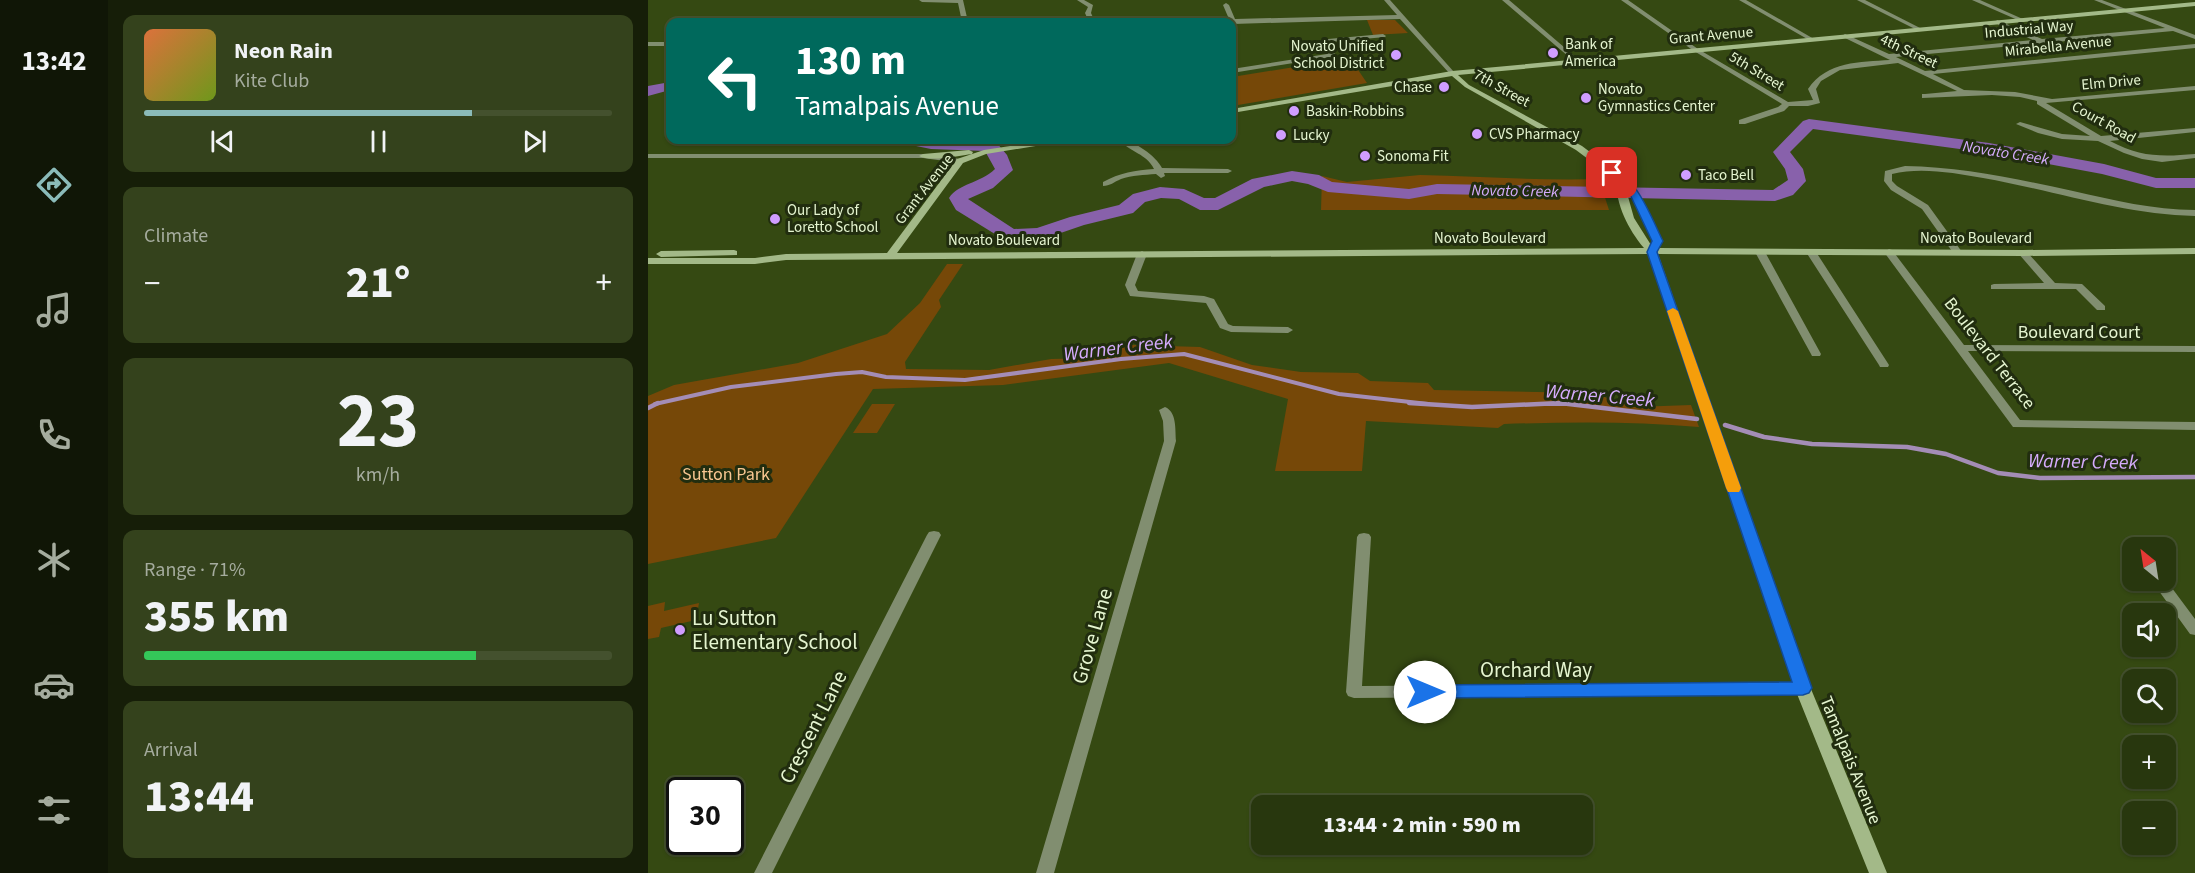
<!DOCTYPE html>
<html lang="en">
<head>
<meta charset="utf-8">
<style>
	body { margin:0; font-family:"Source Sans 3",sans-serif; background:#34421c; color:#f1f3f6; height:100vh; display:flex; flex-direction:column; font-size:22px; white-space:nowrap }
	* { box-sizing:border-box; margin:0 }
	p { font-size:20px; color:#a5ac9e }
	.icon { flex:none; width:33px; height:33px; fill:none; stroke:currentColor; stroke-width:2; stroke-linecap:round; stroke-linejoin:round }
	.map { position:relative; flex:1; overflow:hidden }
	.details { display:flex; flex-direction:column; gap:15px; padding:15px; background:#161e08; width:540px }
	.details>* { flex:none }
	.guide { position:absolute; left:18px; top:18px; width:570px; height:126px; border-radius:12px; box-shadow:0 2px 4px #0004,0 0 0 2px #44512e; background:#00695c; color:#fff; overflow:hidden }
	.needle { width:39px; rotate:330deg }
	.controls { position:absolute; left:1474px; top:537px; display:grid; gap:12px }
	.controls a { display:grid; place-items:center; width:54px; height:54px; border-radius:12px; background:#28370e; box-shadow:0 2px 4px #0004,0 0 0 2px #44512e; font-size:30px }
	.speed { position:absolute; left:18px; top:777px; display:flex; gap:12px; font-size:30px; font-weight:700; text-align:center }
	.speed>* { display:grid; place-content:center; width:78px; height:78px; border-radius:50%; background:#28370e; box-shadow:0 2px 4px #0004,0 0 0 2px #44512e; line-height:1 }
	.speed .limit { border:3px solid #111; border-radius:9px; background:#fff; color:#111 }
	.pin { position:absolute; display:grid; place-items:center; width:51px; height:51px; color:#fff; margin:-26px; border-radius:12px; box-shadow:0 3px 9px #0006 }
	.me { position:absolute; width:66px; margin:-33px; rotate:90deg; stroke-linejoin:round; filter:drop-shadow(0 0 4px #0008) }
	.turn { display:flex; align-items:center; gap:21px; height:126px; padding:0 30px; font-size:27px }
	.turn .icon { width:78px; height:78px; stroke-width:2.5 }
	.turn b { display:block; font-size:42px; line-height:51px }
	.big { font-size:45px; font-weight:800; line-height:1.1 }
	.details .tile { flex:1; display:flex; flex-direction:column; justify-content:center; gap:9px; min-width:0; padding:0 21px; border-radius:12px; background:#34421c }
	.details .dial { align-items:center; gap:0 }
	.dial b { font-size:78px; line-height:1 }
	.song { display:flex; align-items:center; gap:18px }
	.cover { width:72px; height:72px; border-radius:9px; background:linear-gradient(135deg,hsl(20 70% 55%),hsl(80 70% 35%)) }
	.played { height:6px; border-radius:3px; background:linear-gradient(90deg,#8bbbb9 70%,#44512e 70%) }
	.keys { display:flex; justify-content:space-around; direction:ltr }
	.heat { display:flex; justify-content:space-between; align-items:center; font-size:33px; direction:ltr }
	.charge { height:9px; border-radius:4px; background:linear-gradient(90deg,#34c759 71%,#44512e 0) }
	.trip { position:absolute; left:603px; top:795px; width:342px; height:60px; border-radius:12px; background:#28370e; box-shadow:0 2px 4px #0004,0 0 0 2px #44512e; font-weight:800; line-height:60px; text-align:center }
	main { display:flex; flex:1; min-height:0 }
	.menu { display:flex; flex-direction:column; width:108px; justify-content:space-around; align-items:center; background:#101606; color:#a5ac9e }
	.menu .icon { width:42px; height:42px }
	.menu .current { color:#8bbbb9 }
	.menu b { font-size:27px; color:#f1f3f6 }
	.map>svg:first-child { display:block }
</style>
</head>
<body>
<main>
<nav class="menu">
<b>13:42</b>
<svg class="icon current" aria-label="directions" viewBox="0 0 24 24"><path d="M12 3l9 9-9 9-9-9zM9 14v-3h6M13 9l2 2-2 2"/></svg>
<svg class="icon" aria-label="music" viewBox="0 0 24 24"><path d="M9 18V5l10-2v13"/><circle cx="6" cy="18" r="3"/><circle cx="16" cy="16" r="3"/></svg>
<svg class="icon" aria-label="phone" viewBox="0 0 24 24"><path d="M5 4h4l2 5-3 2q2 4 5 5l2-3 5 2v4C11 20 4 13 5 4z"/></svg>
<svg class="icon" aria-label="climate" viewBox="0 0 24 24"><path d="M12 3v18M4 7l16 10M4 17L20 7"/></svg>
<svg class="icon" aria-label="car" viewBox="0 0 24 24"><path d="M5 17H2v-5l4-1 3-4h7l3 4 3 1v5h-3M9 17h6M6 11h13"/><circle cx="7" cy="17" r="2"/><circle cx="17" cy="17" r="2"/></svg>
<svg class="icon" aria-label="filters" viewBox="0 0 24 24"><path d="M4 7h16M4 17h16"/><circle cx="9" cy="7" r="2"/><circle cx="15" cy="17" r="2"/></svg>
</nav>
<section class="details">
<div class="tile">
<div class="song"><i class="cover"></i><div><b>Neon Rain</b><p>Kite Club</p></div></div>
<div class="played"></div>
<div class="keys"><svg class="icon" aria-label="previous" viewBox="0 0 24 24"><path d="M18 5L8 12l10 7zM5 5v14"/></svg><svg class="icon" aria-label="pause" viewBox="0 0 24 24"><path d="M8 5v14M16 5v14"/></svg><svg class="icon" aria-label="next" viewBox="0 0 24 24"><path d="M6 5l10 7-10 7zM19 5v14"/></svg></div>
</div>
<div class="tile"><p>Climate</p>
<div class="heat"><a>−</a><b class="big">21°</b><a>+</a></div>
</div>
<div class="tile dial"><b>23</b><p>km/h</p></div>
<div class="tile"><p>Range · 71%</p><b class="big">355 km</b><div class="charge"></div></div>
<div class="tile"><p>Arrival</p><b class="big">13:44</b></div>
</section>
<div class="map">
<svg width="1547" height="873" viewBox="0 0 1547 873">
	<rect width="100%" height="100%" fill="#354912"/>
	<path fill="#764808" d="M719,20H747L760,33L725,35Z
		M702,58L719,83L584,106V77Z
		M772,175C832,176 891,181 951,179L961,210H673L674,176L699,182Z
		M299,264H315L291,300L293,307L257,362L258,369L341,370L403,359L444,358L451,344L552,347L604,365L653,372L710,373L722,381L780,383L786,390L944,393L987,407L1043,405L1051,427C985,421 921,422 856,424L850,428L718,421L714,471H627L640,399L521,363L355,385L225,389L128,538L0,564V396L26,385L150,363L239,334L272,303Z
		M224,404H247L229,433H205Z
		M17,602L16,611L51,603L48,620L13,628L11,637L0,639V606Z"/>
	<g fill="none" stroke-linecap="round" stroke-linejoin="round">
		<path stroke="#a48db6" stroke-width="4" d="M7,404L83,387L188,374L214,372L238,377L317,380L473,359L536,354L691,394L780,404
			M889,404H921"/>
		<path stroke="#a48db6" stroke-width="4.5" d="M761,403L824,407L912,403L1049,419
			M0,408L10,403
			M1077,425L1116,437L1164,444L1259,447L1298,454L1350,473L1392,478L1547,477"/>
		<path fill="#8861ab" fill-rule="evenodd" d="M22,82V90L0,96V86Z
			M1161,119L1341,143L1456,164L1508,178H1547V188H1508L1454,174L1341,153L1165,129L1142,152L1155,169L1158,181L1145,195L1127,201L789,194L761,199L680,192L660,184L644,181L616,187L570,210H552L531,199L513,198L497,202L485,213L436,225L398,238L362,241L355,239L308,210L301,198C311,183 331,184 347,169L337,151L283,149L258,144L256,140H322L348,142L359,155L365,170L345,188L320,199L366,229L389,228L422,217L471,205L485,194L512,187L536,189L556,198H567L604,179L644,171L671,175L684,182L761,189L789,184L1125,190L1140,180L1137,169L1125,152L1155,121Z"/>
		<path fill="#818e70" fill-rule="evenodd" d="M271,0H315L320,22H314L310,3L274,2Z
			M429,0H436L445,5L443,13L447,22H441L437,13L440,7Z
			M736,0H742L806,72V74H802L752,19L585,24L549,22L552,20L581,19L575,5L578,3L581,5L587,19L749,15Z
			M854,0H861L931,60V62H927Z
			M973,0H980L1050,49L1140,102L1165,100L1160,89C1179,61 1212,62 1242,60L1195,37L1194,36L1197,34L1241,54L1385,40L1347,23L1349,20L1394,39L1517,28L1446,0H1454L1547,35V39L1525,31L1248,57L1277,71L1547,44V48L1285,74L1316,90L1367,92L1404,99L1547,86V90L1398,103L1453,136L1547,128V132L1462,141C1492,157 1513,157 1547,154V158L1514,162L1494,159L1476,153L1450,141L1414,139L1390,133L1368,124L1372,122L1414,134L1442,136L1389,104V101L1372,97L1344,95L1274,98V94H1277L1309,91L1250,63L1192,70L1173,81L1168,89L1172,103L1160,106H1141L1136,111L1097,124H1091V120L1130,107L1134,104L1046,51Z
			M1091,0H1098L1166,39L1161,40Z
			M1209,0H1217L1276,30L1271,31Z
			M1324,0H1332L1377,20L1372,21Z
			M735,34L738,36L737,37L683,42L682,43L687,53L683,57L584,73V69L679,54L681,53L675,42L680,39Z
			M0,42H22V46H0Z
			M471,140C485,139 508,156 514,168L580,169L584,171L580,173H516L517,176L513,178L508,174C496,175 484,175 473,179C466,182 462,186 455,186V182C471,173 488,170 506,169C499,154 482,152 471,140Z
			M0,154H275L312,159L316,161L312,163L275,158H0Z
			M1257,166C1314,167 1370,179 1425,191C1466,200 1505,210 1547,210V216C1477,215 1404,190 1335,178C1306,173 1273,167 1244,174V181L1249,186L1280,205L1314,252L1309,255L1306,254L1274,209L1243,190L1236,181L1237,171Z
			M1112,249L1117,252L1173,354L1172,356H1164L1163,354L1107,252Z
			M1163,249L1168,252L1241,365L1240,367H1232L1231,365L1158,252Z
			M1241,249L1244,250L1316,345L1547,346V352L1320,351L1372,420L1547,422V430L1365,427L1236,252Z
			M1375,250L1378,251L1407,283L1434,284L1457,306V310H1449L1428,289H1343V285L1346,284L1396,283L1370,253Z
			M494,251L499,254L487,285L490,291L556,296L566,299L580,324L585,326L640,327L645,330L640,333L583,332L572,328L558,303L482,296L477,285L489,254Z
			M517,407C529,412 527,429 528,441L406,873H388L516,441L515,421L511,410Z
			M286,531L291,532L293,535L124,873H106L279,535L281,532Z
			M716,533L721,534L723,537L714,686L1155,683L1161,685L1163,689L1161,693L1155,695L706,698L700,696L698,692L709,537L711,534Z
			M1481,539L1486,540L1491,548H1485V553L1480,551L1474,543L1476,540Z
			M1503,580H1518L1547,619V635L1542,634Z"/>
		<path fill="#a3b988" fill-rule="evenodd" d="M1547,2V6L810,75L821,85L934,146L986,185L1015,241L1010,248L1375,250L1547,248V254L1375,256L1010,254L1163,689L1239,873H1221L1147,689L1000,254L138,260L107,264H0V258H107L138,254L239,253L309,159L336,150L400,140H416L412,142L338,154L315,163L249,253L996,248C980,229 968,205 968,180L928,150L817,87L804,76L584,113V109L804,71ZM977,186L979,188L1005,241L1003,245L986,218Z
			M321,150L325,152L324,154C311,156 281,162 271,156L275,154Z
			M86,250L89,251V255L13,257L8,254L13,251Z"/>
	</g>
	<path fill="#1a73e8" stroke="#114b97" stroke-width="1.5" d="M960,171C986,168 1005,222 1015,241L1009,252L1164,688L1161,693L1155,695L777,698L771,696L768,692L771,687L777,685L1144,682L999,252L1004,241L979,188L960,175Z"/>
	<path fill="#f59e0b" d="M1025,308L1030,311L1093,488L1091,492H1080L1078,488L1019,311Z"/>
	<g fill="#d09dff" stroke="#212d0f" stroke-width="2">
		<circle cx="905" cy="53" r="6"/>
		<circle cx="748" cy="55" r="6"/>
		<circle cx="796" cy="87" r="6"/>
		<circle cx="938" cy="98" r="6"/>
		<circle cx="646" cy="111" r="6"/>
		<circle cx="829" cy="134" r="6"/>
		<circle cx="633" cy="135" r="6"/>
		<circle cx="717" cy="156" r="6"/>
		<circle cx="1038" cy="175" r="6"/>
		<circle cx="127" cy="219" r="6"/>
		<circle cx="32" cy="630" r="6"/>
	</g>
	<g text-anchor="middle" stroke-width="6" stroke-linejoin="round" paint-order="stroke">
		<g font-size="15" fill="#e5f5d0" stroke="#212d0f">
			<text transform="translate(1381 29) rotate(-5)" y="5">Industrial Way</text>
			<text transform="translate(1063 35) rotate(-5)" y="5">Grant Avenue</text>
			<text transform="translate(1410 46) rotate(-6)" y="5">Mirabella Avenue</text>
			<text transform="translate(1261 51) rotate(25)" y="5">4th Street</text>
			<text transform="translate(1109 71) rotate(31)" y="5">5th Street</text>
			<text transform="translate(1463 82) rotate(-5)" y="5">Elm Drive</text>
			<text transform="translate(854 88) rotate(29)" y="5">7th Street</text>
			<text transform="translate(1456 122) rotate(29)" y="5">Court Road</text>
			<text transform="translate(276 189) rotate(-52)" y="5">Grant Avenue</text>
			<text x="842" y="243">Novato Boulevard</text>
			<text x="1328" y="243">Novato Boulevard</text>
			<text x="356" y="245">Novato Boulevard</text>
		</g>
		<g font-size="15" fill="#e5f5d0" stroke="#212d0f" text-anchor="start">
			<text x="917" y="49">Bank of<tspan x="917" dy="17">America</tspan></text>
			<text x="736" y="51" text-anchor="end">Novato Unified<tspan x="736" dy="17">School District</tspan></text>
			<text x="784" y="92" text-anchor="end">Chase</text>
			<text x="950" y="94">Novato<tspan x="950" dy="17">Gymnastics Center</tspan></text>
			<text x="658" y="116">Baskin-Robbins</text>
			<text x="841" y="139">CVS Pharmacy</text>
			<text x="645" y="140">Lucky</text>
			<text x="729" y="161">Sonoma Fit</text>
			<text x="1050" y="180">Taco Bell</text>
			<text x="139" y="215">Our Lady of<tspan x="139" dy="17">Loretto School</tspan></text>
		</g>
		<g font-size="16" font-style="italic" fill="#d5acfd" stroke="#212d0f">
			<text transform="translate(1358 152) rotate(9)" y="6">Novato Creek</text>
			<text transform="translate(867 190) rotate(1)" y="6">Novato Creek</text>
		</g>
		<g font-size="18" fill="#e5f5d0" stroke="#212d0f">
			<text x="1431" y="338">Boulevard Court</text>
			<text transform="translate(1342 353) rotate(52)" y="6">Boulevard Terrace</text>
			<text transform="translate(1203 760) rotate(68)" y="6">Tamalpais Avenue</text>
		</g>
		<g font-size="18" fill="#f8c691" stroke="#212d0f">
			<text x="78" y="480">Sutton Park</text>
		</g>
		<g font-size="20" font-style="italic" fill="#d5acfd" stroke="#212d0f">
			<text transform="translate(470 347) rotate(-7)" y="7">Warner Creek</text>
			<text transform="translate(952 395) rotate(5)" y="7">Warner Creek</text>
			<text transform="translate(1435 461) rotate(1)" y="7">Warner Creek</text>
		</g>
		<g font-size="21" fill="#e5f5d0" stroke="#212d0f" text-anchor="start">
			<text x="44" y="625">Lu Sutton<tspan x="44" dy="24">Elementary School</tspan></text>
		</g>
		<g font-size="21" fill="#e5f5d0" stroke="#212d0f">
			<text transform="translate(444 636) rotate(-74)" y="7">Grove Lane</text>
			<text x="888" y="677">Orchard Way</text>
			<text transform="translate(165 727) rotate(-63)" y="7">Crescent Lane</text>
		</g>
	</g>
</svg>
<div class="controls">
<a><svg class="needle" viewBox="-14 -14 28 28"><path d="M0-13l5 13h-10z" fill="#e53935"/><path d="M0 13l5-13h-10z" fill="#a5ac9e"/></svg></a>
<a><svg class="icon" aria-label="sound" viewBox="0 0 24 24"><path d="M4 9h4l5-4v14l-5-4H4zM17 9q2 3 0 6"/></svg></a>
<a><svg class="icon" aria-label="search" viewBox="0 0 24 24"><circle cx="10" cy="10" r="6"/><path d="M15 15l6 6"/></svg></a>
<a>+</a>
<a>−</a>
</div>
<div class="speed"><div class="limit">30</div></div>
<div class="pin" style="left:964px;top:173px;background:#d93025"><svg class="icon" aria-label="arrive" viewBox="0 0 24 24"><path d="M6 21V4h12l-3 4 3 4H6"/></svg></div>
<svg class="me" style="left:777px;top:692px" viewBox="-20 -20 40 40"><circle r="19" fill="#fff"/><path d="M0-13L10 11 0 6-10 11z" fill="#1a73e8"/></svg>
<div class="trip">13:44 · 2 min · 590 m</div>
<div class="guide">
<div class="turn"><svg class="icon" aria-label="left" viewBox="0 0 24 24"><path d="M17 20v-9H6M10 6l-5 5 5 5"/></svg><div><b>130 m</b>Tamalpais Avenue</div></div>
</div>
</div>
</main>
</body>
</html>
